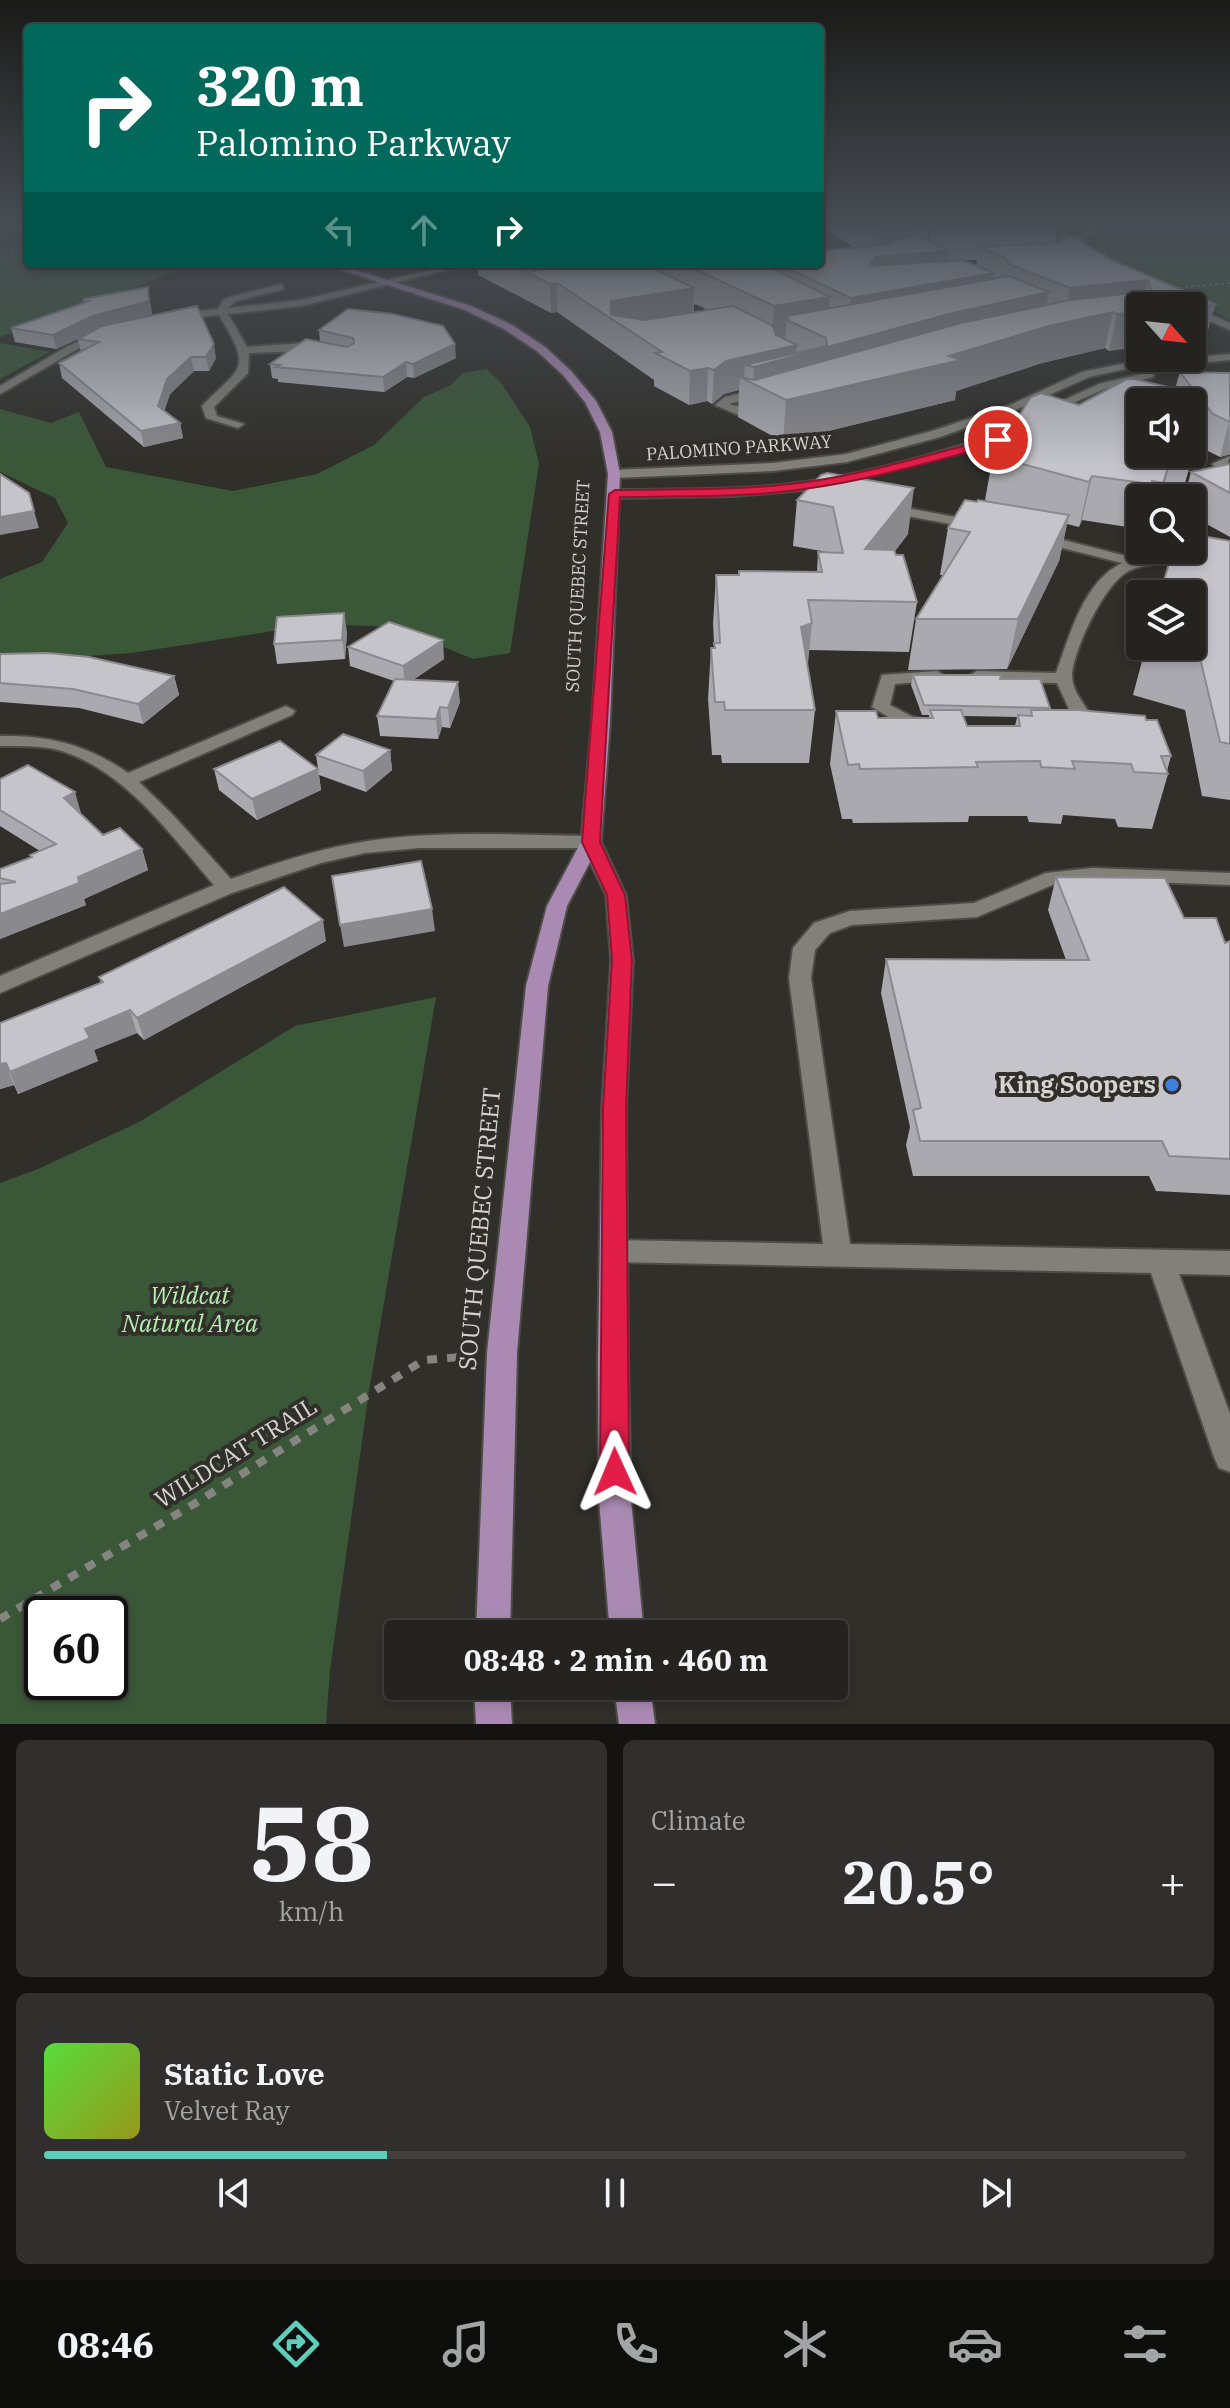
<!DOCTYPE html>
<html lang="en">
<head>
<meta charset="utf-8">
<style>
	body { margin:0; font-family:"IBM Plex Serif",serif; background:#302f2d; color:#f1f3f6; height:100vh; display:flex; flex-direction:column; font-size:30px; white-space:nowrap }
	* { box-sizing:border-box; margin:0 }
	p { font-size:26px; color:#a3a4a5 }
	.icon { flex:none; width:44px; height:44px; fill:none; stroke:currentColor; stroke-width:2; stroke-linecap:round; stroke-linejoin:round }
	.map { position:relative; height:1724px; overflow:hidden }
	.drawer { display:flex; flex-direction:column; gap:16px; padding:16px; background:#141312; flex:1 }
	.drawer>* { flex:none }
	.top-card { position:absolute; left:24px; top:24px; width:800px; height:244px; border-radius:8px; box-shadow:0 4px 12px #0003,0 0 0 2px #41403e; background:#00695c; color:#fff; overflow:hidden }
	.needle { width:52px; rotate:117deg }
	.buttons { position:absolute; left:1126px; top:292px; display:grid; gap:16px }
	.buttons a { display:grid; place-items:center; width:80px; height:80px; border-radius:8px; background:#242320; box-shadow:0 4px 12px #0003,0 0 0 2px #41403e; font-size:40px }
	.speed { position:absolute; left:24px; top:1596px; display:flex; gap:16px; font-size:40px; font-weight:700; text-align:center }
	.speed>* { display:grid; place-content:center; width:104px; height:104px; border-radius:50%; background:#242320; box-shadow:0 4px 12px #0003,0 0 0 2px #41403e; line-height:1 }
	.speed .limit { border:4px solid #111; border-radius:12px; background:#fff; color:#111 }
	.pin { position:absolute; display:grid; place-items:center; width:68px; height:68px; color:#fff; margin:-34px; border:4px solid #fff; border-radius:50%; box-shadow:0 2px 8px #0007 }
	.me { position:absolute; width:88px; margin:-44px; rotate:359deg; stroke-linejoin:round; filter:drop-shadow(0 0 6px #0008) }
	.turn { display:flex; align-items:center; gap:28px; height:168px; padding:0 40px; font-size:36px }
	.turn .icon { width:104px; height:104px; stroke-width:2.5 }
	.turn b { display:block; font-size:56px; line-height:68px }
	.lanes { display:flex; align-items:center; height:76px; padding:0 40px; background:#0003; justify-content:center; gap:40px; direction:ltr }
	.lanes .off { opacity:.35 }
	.big { font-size:60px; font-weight:700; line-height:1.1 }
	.drawer .tile { flex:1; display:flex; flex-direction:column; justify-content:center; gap:12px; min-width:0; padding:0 28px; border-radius:12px; background:#302f2d }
	.drawer .dial { align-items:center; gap:0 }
	.dial b { font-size:104px; line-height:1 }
	.song { display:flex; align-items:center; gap:24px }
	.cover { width:96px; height:96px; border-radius:12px; background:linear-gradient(135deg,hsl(110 70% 55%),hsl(60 70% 35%)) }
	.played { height:8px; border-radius:4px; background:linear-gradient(90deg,#5eceb8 30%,#41403e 30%) }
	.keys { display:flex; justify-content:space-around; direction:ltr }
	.heat { display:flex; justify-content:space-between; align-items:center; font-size:44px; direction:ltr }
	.drawer .tiles { flex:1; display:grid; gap:16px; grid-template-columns:1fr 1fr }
	.tile:last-child { grid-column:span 2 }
	.trip { position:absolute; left:384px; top:1620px; width:464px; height:80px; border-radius:8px; background:#242320; box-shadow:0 4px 12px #0003,0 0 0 2px #41403e; font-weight:700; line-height:80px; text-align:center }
	.dock { display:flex; height:128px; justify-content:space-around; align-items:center; background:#0e0e0d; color:#a3a4a5 }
	.dock .icon { width:56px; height:56px }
	.dock .current { color:#5eceb8 }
	.dock b { font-size:36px; color:#f1f3f6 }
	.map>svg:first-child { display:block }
</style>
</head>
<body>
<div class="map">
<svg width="1230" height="1724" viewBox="0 0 1230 1724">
	<rect width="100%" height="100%" fill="#302f2a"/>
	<path fill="#3a5838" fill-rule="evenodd" d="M1114,224H1230V320L1166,286L1112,263L1097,250L1095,235Z
		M0,247L28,249V264H168L174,266L176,272L0,337Z
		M0,343L50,352L0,379Z
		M487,369L502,384L530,427L539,464L510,653L473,659L394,627L318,624L132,653L0,662V579L42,562L68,523L55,498L0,472V409L51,423L79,412L106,467L233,491L317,474L374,445L424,397L451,385L463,373Z
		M436,997L369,1391L330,1670L326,1724H0V1183L38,1169L139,1122L295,1026ZM110,1614V1682H42V1614Z"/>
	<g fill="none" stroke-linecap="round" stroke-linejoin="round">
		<g stroke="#4d4c47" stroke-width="4">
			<path id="minor" d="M1092,224H1101L1081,242L1025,238L1029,236L1079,237Z
				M457,264H472L301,306L228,314L247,347L304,343L326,348C319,352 263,352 249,353L248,373L214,407L217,416L244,424L238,428L206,418L202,406C242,365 253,371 219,315L173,320L170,315L218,309L223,300L230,297L281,284L284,289L236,301L228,308L301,300Z
				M1192,306L1230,323V330L1192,313Z
				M103,331L107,332V336L76,350L0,394V386L68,346Z
				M1230,354V360L1126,369L1089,377L1018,409L940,437L847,462L773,471L614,478L608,474L614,470L773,463L846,454L932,431L1010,405L1082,372L1126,363Z
				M1149,372L1154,375L1153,377L1107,388L1048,414L1038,412L1099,384Z
				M765,388L771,391L769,393L729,404C742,409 760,404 770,411L768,413L741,416L715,405L725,397Z
				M1031,424L1035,425V431L1013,439L805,490L734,496L615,498L608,494L615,490C678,489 742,491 805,482C881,472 958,446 1031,424Z
				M1230,456L1227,465L1230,477L1212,464Z
				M912,509L977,521L984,525L977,529L907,516L905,513Z
				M1040,534L1138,559L1182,555L1230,559V567C1199,564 1161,557 1131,570C1106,580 1074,648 1072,675C1072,688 1080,699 1087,709L1083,722L1063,731L1054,726L1066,719L1069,709L1057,683L977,681L969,676L977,671L1056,673C1070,635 1083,582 1122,563L1035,541V535Z
				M937,671L945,676L943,680L895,684L890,705L913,717L933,721L936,725L933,729L902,725L872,707L882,675Z
				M286,706L295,711L292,715L139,782L172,814L231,879C275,863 321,848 368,841C441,830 517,835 591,836L601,842L591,848H419L365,853L321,863L232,893L0,993V976L214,885C171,836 127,772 62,751C41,745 21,746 0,746V736C49,735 88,745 128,773Z
				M1092,868L1230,873V885L1092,880L1057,883L977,917L852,925L830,933L815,950L811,978L850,1244L1230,1251V1275L1179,1274L1230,1414V1472L1219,1468L1214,1457L1151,1273L614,1262L604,1259L600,1251L604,1243L614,1240L823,1244L789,978L793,948L814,923L850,911L974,903L1046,873Z"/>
		</g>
		<g stroke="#4d4c47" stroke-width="4">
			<path id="major" d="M0,224L28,225V229L0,227Z
				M323,264H336L471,306L512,325L545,347L571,371L596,401L612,432L620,474L610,722L601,842L626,895L633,960L626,1108L628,1359L631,1500L644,1634H610L599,1500L598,1359L602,1108L611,960L606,895L590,862L567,906L548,986L517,1353L510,1634H476L487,1353L526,986L547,906L581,842L592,722L608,474L600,432L585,402L563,375L537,351L504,329L465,310Z
				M474,1686H510L512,1724H476Z
				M614,1686H650L655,1724H619Z"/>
		</g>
		<path stroke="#858480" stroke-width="2" stroke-dasharray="3 3" stroke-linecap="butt" d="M1101,246L1107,256L1122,265
			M1165,283L1189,293
			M1179,288L1230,283"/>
		<path stroke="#858480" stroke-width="8" stroke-dasharray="10 10" stroke-linecap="butt" d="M0,1619L194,1504L424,1360L473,1356"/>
		<use href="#minor" fill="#818079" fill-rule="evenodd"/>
		<use href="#major" fill="#aa8ab3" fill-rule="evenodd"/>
	</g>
	<path fill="#a9a9af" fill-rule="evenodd" d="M820,224H1051L1057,228L1054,243H1059L1062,241L1064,232L1112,260L1215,304L1205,341L1192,342V306L1109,351L1105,348L1042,363L956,391L955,400L783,442L738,417L739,390L724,394L712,404L707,401L689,405L654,386V380L557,312L551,313L478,275V264H566L558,267L577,264H820L854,248ZM929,228H931L929,241L927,240ZM948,259L953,260H977L976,266L948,261ZM694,304L702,307L707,310L694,312Z
		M148,287L152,314L135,319L216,358L209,371H194L170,394L164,411L180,423L183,438L144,447L62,378L59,363L81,352L78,339L80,338L56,349L15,342L11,328L84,303L83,299Z
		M319,330L456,358L414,378L407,377L384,392L278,382V379L272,378L270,364L320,342Z
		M1180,372L1230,373V454L1220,457L1204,449L1195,437L1190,465L1181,498H1140V529L1082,520L1079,527L1067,524L1059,561L1007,669L908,670L916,619L943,575H940L948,528L977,502H991L985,500L993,456L1079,405L1175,389Z
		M1230,464V537L1192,516V498H1184L1191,472Z
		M821,475L908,534L895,551L917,602L909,652L809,650L807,667L815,710L809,763H722L721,755H712L708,699L711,648H714V643L713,624L716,575L817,572L818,552H827L793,546L797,500Z
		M1201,540L1230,541V800L1202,796L1185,710L1133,695L1146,646H1192Z
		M347,632L345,659L277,664L274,644Z
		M348,647L444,659L413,680L460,702L450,728L442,727L438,739L380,736L377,716L394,681L350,666Z
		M0,654L174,676L179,695L143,724L79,708L0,702Z
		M913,675H1001V679L1050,708V710L1146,720L1171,756L1167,771L1168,774L1152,829L1118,827L1115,819L1063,815L1061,824L1029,822L1027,816H969L968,822L853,823L852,819H842L830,764L836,711L878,718H929V715H922L911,685ZM963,716L1017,717L1015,726H967Z
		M390,750L392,770L366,792L319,775L321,790L257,820L219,790L214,769H318L316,755Z
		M0,779L81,813H80L103,835L142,849L148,870L84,899L86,905L0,939V869L31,858L30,855L40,851L0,826Z
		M1056,877L1184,918L1225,943L1230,941V1195L1156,1191L1149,1176H913L906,1145L910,1127L881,993L886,959L1066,960L1048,910Z
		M326,941L144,1040L137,1033L94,1050L98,1061L18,1094L14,1085L0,1089V1023L101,983L99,977Z"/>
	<path fill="#8a898e" d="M911,224H914L911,250L890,242L888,256L949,251L945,279L870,266L872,260L875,233Z
		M927,224H930L928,239L925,244Z
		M513,264H566L535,276Z
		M994,273L989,302L847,329L851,298Z
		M1148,280L1142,306H1140V347L1109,351L1117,314L1113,312L1105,348L1042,363L956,391L955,400L783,442L786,400L753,384L754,367L745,365L744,379L740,377L739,390L724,394L712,404L714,370L726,361L797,345L796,356L953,313L1049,292L1042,328L1064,323L1070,288Z
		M557,283V312L551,313L550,284Z
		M148,287L152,314L96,330L56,349L53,335Z
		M694,288L693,318L626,329L611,318V301Z
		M830,297L827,333L787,316L785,340L771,343L774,306Z
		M1215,304L1205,341L1192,342V307Z
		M214,344L216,358L209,371L206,357Z
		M455,344L456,358L414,378L413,364Z
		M191,357L194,371L170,394L161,421L158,406L167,379Z
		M406,362L407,377L384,392L383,377Z
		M708,368L707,401L689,405L690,371Z
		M1229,422L1230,454L1220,457Z
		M180,423L183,438L144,447L141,431Z
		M1172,455L1161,498H1159L1163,483Z
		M1092,476L1082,520L1079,527L1089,482Z
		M914,488L908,534L859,597L865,549Z
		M34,511L39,528L0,535V517Z
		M1069,515L1059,561L1007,669L1018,619Z
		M344,613L347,632L345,659L342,640Z
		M812,623L807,674L801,627Z
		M443,640L444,659L405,685L403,666Z
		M174,676L179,695L143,724L138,704Z
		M458,682L460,702L450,728L448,708Z
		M440,707L442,727L438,739L436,719Z
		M390,750L392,770L366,792L363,771Z
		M318,769L321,790L257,820L252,799Z
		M75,792L81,813L71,819L64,798Z
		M142,849L148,870L84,899L86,905L0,939V914Z
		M432,909L435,931L344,947L340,925Z
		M323,920L326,941L144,1040L137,1018Z
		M130,1010L137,1033L94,1050L98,1061L18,1094L10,1072L85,1029Z
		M6,1063L14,1085L0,1089V1064Z"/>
	<path fill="#c5c4cb" stroke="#8a898e" stroke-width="2" d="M861,224H911L875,233Z
		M936,224H1051L1057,228H957Z
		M1064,232L1112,260L1215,304L1192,307L1140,306V312L1117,314L1113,312L1049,326L949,356L961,360L786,400L740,377L755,380L961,323L1070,300L1149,291L1151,289L1148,280L1070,288L1009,264L1004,257L979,247L1059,243L1066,238Z
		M917,235L949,251L875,257L870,266L963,260L994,273L851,298L778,264H820V251L893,244L890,242Z
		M510,264H518L520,267L534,271L577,264H645L694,288L611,301V315L645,320L733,306L773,326L776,335L797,345L726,361L714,370L708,368L690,371L655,353L662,352L557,283L550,284Z
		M684,264H763L830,297L774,306Z
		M1009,276L1049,292L953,313L754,367L745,365L827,346L826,338L789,321L787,316Z
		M148,287L149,301L93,316L53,335L11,328L89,301L83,299Z
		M197,306L214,344L206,357H191L167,379L158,406L180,423L141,431L59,363L99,342L78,339L102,326Z
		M348,309L393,314L443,326L455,344L413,364L406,362L383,377L276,367L280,365L270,364L306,339L347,347L354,343L353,338L319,330Z
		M1180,372L1230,373V422L1213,414L1201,399L1202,395L1197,394Z
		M1127,379H1134L1202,395L1192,452V402H1140V454H1192L1190,465L1172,455L1163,483L1152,481L1151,484L1092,476L1089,482L993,456L1031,397L1041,393L1079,405Z
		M1230,464V493L1191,472Z
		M827,473L914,488L865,549L894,550L896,555H903L917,602L808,600L812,623L801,627L815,710H725L724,702H715L711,648H715L714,643H720L716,575H739V571L822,572L818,552L843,553L833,507L797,500L821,475Z
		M0,474L29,493L34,511L0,517Z
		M965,500L977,502L978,500L1069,515L1018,619H916L970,532L948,528Z
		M1202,536L1230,541V744L1220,742L1200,658L1155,646H1192V594H1160L1173,550H1192V538L1201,540Z
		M344,613L342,640L274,644L277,617Z
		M389,622L443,640L403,666L348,647Z
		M48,653L89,657L174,676L138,704L73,689L0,683V654Z
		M913,675H1001L1000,679H1040L1050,708L924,705Z
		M395,679L458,682L448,708L440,707L436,719L377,716Z
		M930,710H961L967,726H1020L1018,715L1032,716L1031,710H1078L1145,716L1146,720H1157L1171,756H1161L1168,774L1134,772L1131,764L1072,761L1075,769L1041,767L1040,761L976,762L978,767L860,769L859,764L848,765L836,711H876L878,718H933Z
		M343,734L390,750L363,771L316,755Z
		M280,741L318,769L252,799L214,769Z
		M28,765L75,792L64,798L103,835L120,828L142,849L78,877L79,883L0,914V884L16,882L0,878V869L32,857L30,855L56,844L0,810V779Z
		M421,861L432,909L340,925L332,876Z
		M1056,877L1165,878L1184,918H1216L1225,943L1230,941V1159L1169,1156L1162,1141H920L913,1110L921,1108L886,959L1089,960Z
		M284,887L323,920L137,1018L130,1010L85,1029L90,1038L10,1072L6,1063L0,1064V1023L103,982L99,977Z"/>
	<linearGradient id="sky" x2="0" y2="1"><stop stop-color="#1a1a17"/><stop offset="0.48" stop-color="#484d55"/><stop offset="1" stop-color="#484d55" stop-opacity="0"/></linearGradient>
	<rect width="1230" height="465" fill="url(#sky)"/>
	<path fill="#e11d48" stroke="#92132f" stroke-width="2" d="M998,437L1003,440L1002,443C937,460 871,480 804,489C744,498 682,496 620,497L600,842L625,895L632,960L626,1108L629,1472L625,1482L615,1486L605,1482L600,1472L603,1108L612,960L607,895L582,842L609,494L615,490C678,489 743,491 806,482C871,473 934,453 998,437Z"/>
	<circle fill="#3f7fe0" stroke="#302f2a" stroke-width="3" cx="1172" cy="1085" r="8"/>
	<g text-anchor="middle" stroke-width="8" stroke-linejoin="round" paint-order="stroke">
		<g font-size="18" fill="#d5d4d1" stroke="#302f2a">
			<text transform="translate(739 448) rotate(-4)" y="6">PALOMINO PARKWAY</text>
			<text transform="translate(578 586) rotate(-87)" y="6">SOUTH QUEBEC STREET</text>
		</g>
		<g font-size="24" font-weight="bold" fill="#d5d4d1" stroke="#302f2a" text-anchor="end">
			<text x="1156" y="1093">King Soopers</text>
		</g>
		<g font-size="24" fill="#d5d4d1" stroke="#302f2a">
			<text transform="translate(480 1229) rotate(-85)" y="8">SOUTH QUEBEC STREET</text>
			<text transform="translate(236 1453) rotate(-32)" y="8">WILDCAT TRAIL</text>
		</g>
		<g font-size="24" font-style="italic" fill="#b6efb2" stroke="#302f2a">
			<text x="190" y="1304">Wildcat<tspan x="190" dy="28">Natural Area</tspan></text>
		</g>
	</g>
</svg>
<div class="buttons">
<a><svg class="needle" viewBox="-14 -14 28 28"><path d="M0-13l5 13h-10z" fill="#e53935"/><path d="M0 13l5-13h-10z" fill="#a3a4a5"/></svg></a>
<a><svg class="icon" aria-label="sound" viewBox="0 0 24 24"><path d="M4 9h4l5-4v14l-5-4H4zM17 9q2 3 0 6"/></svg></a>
<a><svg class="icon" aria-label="search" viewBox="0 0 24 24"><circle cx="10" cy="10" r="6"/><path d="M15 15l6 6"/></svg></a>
<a><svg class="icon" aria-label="layers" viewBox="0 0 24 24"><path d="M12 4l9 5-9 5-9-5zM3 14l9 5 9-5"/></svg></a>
</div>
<div class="speed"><div class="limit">60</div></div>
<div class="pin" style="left:998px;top:440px;background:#d93025"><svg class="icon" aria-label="arrive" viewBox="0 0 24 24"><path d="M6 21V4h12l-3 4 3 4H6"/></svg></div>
<svg class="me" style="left:615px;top:1472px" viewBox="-20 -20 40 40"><path d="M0-17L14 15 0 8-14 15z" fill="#e11d48" stroke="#fff" stroke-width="4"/></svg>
<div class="trip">08:48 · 2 min · 460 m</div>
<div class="top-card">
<div class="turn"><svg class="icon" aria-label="right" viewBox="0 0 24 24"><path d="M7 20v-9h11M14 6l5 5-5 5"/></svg><div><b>320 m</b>Palomino Parkway</div></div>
<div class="lanes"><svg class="icon off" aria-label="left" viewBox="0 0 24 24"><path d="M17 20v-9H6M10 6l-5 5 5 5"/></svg><svg class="icon off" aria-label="ahead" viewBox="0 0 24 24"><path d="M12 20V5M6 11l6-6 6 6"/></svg><svg class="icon" aria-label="right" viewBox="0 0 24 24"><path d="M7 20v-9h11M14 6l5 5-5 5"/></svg></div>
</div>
</div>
<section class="drawer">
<div class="tiles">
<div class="tile dial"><b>58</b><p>km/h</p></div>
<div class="tile"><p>Climate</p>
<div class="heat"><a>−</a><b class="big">20.5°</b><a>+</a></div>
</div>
<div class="tile">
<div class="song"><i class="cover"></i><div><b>Static Love</b><p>Velvet Ray</p></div></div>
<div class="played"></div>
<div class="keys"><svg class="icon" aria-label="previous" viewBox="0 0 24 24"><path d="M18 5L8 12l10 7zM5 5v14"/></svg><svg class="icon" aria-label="pause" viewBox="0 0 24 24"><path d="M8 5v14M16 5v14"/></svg><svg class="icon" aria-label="next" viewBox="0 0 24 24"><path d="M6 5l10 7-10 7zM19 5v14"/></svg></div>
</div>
</div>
</section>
<nav class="dock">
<b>08:46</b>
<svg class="icon current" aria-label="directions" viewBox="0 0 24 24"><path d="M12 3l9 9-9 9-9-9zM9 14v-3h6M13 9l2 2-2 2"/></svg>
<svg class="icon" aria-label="music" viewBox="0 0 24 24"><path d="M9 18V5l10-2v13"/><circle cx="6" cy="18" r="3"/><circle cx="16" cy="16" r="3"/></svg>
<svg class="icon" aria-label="phone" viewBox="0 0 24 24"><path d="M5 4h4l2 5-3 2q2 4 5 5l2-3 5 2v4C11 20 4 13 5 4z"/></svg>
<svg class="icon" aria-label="climate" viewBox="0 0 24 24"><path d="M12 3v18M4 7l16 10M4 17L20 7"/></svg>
<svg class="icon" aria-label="car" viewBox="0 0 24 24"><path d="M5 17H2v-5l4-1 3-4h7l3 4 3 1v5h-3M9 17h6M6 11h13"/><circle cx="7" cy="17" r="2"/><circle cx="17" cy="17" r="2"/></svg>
<svg class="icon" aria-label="filters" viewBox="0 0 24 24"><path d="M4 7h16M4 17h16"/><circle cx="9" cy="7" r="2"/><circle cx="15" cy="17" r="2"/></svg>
</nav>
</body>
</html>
